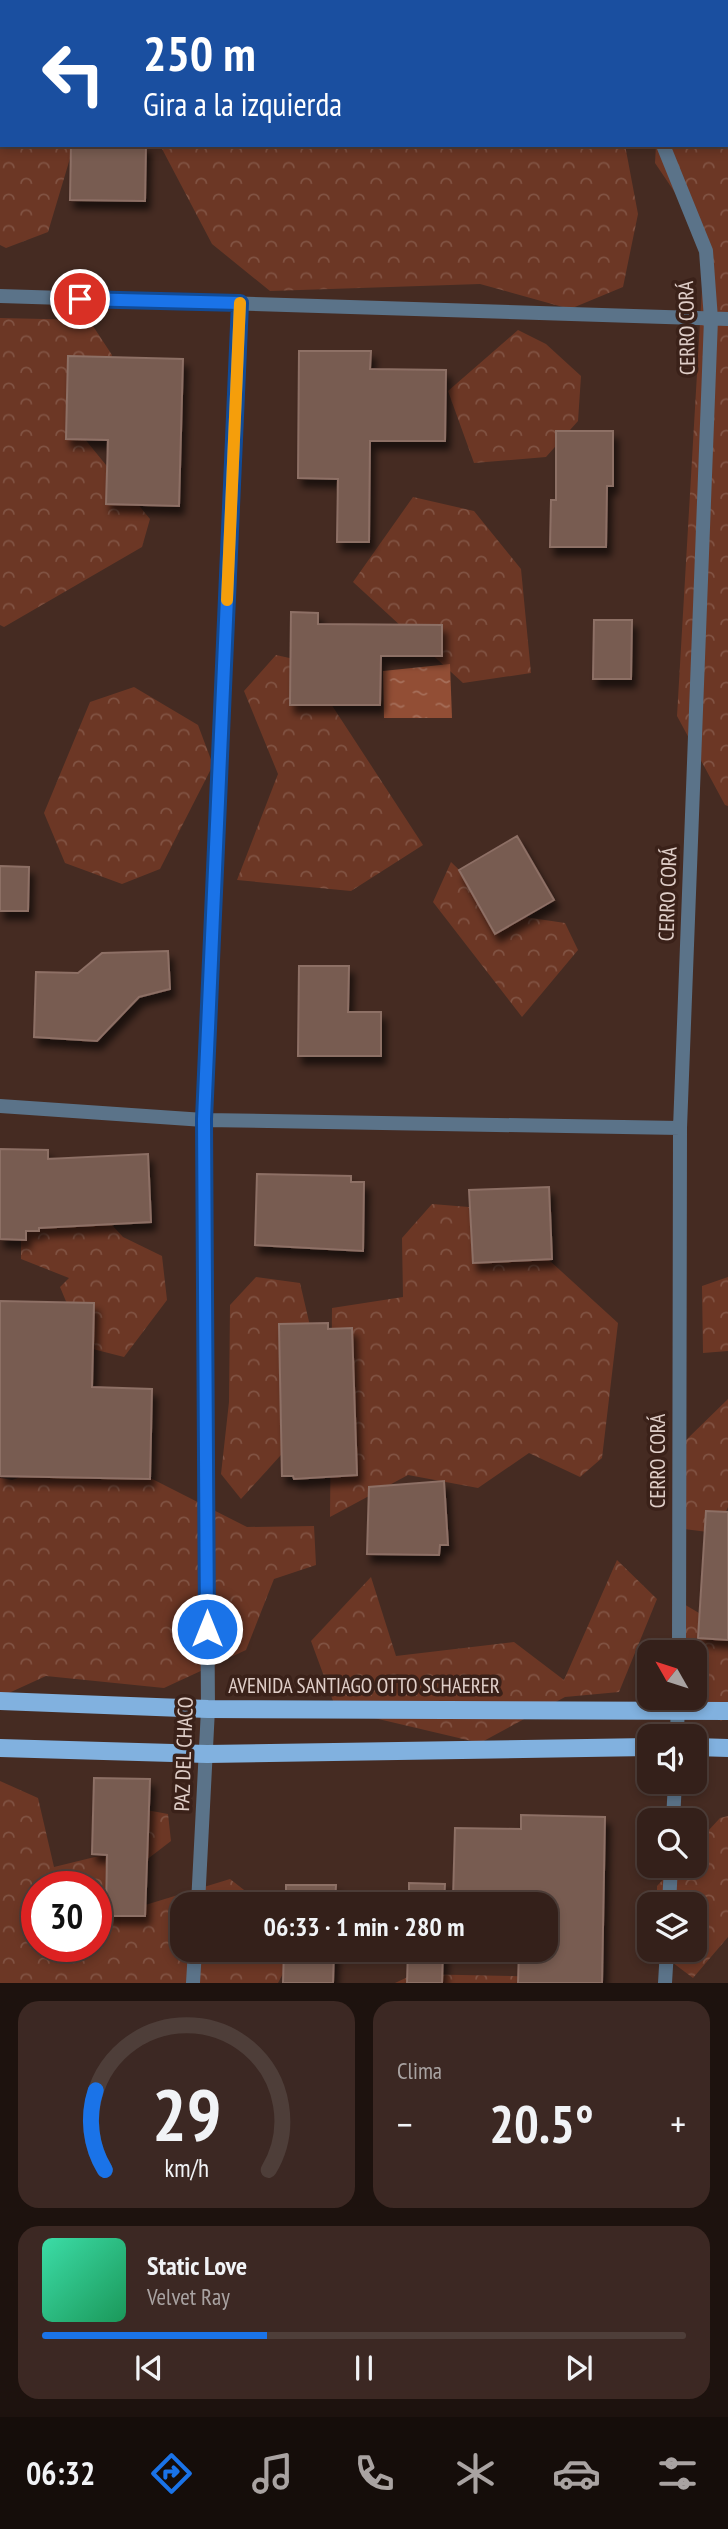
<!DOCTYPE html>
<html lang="es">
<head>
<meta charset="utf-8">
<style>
	body { margin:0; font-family:"PT Sans Narrow",sans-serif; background:#3c2823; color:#f1f3f6; height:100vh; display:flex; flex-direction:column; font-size:26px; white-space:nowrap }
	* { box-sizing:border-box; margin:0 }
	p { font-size:23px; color:#a9a3a2 }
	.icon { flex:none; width:38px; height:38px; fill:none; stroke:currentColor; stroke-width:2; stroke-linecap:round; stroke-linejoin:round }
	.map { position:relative; height:1983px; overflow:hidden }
	.details { display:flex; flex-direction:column; gap:18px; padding:18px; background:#1d120e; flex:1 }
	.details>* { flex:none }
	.top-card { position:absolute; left:0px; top:0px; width:728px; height:147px; box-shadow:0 4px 10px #0003,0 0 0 2px #4e3e39; background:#1a4fa0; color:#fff; overflow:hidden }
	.needle { width:46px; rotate:309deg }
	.fabs { position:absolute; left:637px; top:1640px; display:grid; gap:14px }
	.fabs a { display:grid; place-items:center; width:70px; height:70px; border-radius:14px; background:#34201a; box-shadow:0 4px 10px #0003,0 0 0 2px #4e3e39; font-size:35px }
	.speed { position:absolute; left:21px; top:1871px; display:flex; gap:14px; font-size:35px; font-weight:700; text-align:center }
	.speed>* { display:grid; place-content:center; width:91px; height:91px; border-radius:50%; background:#34201a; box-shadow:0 4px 10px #0003,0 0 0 2px #4e3e39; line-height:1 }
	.speed .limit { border:10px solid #d22; background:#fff; color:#111 }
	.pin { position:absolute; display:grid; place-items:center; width:60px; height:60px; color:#fff; margin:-30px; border:4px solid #fff; border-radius:50%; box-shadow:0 2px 7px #0007 }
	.me { position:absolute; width:77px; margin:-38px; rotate:0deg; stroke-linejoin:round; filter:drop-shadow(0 0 5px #0008) }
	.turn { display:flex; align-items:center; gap:24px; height:147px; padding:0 28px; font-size:32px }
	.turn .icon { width:91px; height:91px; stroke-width:2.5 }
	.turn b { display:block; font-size:49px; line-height:60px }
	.big { font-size:52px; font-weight:600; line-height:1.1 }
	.details .tile { flex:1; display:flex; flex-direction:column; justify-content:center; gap:10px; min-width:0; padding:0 24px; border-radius:21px; background:#3c2823 }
	.details .dial { align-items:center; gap:0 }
	.dial svg { height:182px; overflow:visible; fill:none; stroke:#4e3e39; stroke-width:7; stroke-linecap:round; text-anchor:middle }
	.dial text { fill:#f1f3f6; stroke:none }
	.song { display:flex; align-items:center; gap:21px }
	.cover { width:84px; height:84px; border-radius:10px; background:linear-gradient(135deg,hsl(160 70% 55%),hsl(150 70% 35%)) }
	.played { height:7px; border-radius:4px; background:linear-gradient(90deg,#1a73e8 35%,#4e3e39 35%) }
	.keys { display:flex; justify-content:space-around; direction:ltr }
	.heat { display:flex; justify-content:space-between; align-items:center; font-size:38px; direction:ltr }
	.details .tiles { flex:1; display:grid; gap:18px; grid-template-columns:1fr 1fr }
	.tile:last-child { grid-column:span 2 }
	.trip { position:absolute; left:170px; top:1892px; width:388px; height:70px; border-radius:21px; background:#34201a; box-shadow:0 4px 10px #0003,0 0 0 2px #4e3e39; font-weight:600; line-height:70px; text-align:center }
	.tab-bar { display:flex; height:112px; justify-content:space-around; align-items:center; background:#150d0a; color:#a9a3a2 }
	.tab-bar .icon { width:49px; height:49px }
	.tab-bar .selected { color:#1a73e8 }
	.tab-bar b { font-size:32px; color:#f1f3f6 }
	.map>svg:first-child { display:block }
</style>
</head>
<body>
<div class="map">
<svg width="728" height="1983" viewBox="0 0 728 1983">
	<defs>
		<pattern id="forest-crowns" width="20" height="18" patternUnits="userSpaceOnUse" patternTransform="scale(1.75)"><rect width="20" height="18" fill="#6c3725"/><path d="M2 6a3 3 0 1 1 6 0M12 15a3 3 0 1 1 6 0" fill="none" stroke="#815343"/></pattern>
		<pattern id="water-ripples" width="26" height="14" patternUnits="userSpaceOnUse" patternTransform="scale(1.75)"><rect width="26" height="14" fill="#924e35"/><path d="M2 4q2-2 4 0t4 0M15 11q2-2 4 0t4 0" fill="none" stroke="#a66f5a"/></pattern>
		<filter id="shadow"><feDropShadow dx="4.5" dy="8" stdDeviation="3.5" flood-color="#0009"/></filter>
	</defs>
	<rect width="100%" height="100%" fill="#452b22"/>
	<path fill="url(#forest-crowns)" fill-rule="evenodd" d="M623,0H728V806L725,805L677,716L705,237L655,163L656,145H726V2Z
		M3,145H74L48,232L6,248L0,245V147Z
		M160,145H625L638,214L623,287L570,309L480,284L270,291L212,244Z
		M0,318L89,320L112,355L84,438L150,519L142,547L4,627L0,625Z
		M518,330L546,344L581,376L578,421L546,457L474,463L448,391Z
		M413,497L474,511L521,569L531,673L463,683L353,582Z
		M276,655L303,661L423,845L351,891L237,880L278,774L244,691Z
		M134,687L198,725L213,765L160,869L122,884L65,863L44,813L90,702Z
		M451,862L505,914L565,923L578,950L522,1017L433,902Z
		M67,1176L123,1237L162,1256L167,1300L124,1357L85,1347L60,1287L69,1278L21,1259V1218Z
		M432,1204L493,1209L618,1323L602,1458L580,1477L529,1453L478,1488L408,1475L330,1517L332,1308L403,1297L402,1238Z
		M256,1277L300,1283L328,1403L241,1499L221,1474L229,1402L230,1305Z
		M728,1277V1351L703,1353L702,1286Z
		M728,1399V1507L716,1533L676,1528L684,1442Z
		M97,1451L247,1527L314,1526L316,1565L274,1579L246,1650L164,1688L46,1676L0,1697V1478L12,1480Z
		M617,1560L657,1599L619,1692L565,1697L480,1743L336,1709L311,1641L371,1577L396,1656L514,1642L564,1680Z
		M677,1600L721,1626H728V1716L721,1721L695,1696V1652H674Z
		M0,1781L38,1798L54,1867L107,1854L141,1809L168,1814L171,1841L111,1887L116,1914L230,1879L262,1904H182V1950H287L290,1960L278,1983H0ZM37,1886H96V1946H37Z
		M728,1816V1937L693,1978L656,1950H695V1904H657V1886L676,1866H695V1845L720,1818Z
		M414,1974L563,1977L565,1983H395Z"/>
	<path fill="url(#water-ripples)" d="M450,664L452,718H384L383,671Z"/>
	<path fill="#785b51" stroke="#8d6f65" stroke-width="2" filter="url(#shadow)" d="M71,145H146L145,201L70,200Z
		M299,351H371L370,369L446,370L445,441H370L369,542H337L338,479L298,478Z
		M68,356L183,359L179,506L106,504L108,440L66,439Z
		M556,431H613V486H607L606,547H550L551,500H556Z
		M291,612L318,613V624L442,625V656H381L380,705H290Z
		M594,620H632L631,679H593Z
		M517,836L554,900L495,934L459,870Z
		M0,866L29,867L28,911H0Z
		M168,951L170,989L139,997L97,1041L34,1037L36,972L78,973L102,953Z
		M299,966H349L348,1012H381V1056H298Z
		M0,1149L48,1150V1159L148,1154L151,1222L39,1228V1231H26V1240L0,1239Z
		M257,1174L351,1176V1182H364L363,1251L255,1245Z
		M549,1187L552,1259L473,1263L469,1190Z
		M0,1301L94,1303L92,1387L152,1389L150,1479L0,1476Z
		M328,1323V1329L352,1328L357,1475L294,1479L293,1476H282L279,1324Z
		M444,1481L448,1545H440L439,1555L367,1554L369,1487Z
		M706,1511L728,1512V1640L698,1638Z
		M94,1778L150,1779L145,1916H106L107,1855L92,1854Z
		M521,1815L605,1817L602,1983H518L519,1950H546V1904L453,1899L455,1828L521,1829Z
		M409,1883L445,1884L444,1904H409Z
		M286,1885H336L335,1904H286Z
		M284,1950H334L333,1983H283Z
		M408,1950H443L442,1983H407Z"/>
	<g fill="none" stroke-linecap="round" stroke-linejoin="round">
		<path stroke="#5b7389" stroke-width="14" d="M615,0V2
			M663,145L706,251L711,319L680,1128L679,1652
			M0,296L728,319
			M0,1106L204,1120L680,1128
			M677,1736L678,1698
			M673,1820L675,1782
			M198,1904L208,1709L204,1120L240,304
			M669,1904L671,1866
			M193,1983L195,1950
			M665,1983L667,1950"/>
		<path stroke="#81b1df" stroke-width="18" d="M0,1701L208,1709L728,1711
			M695,1747L728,1748
			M0,1748L207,1754L649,1747"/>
	</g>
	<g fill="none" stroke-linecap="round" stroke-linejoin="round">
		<g stroke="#114b97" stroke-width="18">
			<path id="route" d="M80,299L240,303L204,1119L207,1629"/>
		</g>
		<use href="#route" stroke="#1a73e8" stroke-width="12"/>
		<path stroke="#f59e0b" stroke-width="12" d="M227,600L240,303"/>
	</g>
	<g text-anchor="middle" stroke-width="7" stroke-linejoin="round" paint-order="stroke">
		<g font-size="21" fill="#e0cfc9" stroke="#3a2119">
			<text transform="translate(687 328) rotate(-91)" y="7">CERRO CORÁ</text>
			<text transform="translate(668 894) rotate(-88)" y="7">CERRO CORÁ</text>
			<text transform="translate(658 1461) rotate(-90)" y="7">CERRO CORÁ</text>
			<text x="364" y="1693">AVENIDA SANTIAGO OTTO SCHAERER</text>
			<text transform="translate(184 1754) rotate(-88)" y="7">PAZ DEL CHACO</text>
		</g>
	</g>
</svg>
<div class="fabs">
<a><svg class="needle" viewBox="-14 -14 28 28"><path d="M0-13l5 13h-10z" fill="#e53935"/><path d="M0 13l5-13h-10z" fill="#a9a3a2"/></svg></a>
<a><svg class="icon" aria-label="sound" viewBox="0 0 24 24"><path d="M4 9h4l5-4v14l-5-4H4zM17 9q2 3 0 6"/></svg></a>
<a><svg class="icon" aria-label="search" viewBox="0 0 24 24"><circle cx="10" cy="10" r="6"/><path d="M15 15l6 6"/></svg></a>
<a><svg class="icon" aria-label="layers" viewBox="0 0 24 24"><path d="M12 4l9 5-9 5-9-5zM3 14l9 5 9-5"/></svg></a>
</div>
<div class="speed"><div class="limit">30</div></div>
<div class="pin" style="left:80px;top:299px;background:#d93025"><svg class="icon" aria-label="arrive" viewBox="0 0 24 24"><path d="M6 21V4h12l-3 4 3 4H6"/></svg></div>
<svg class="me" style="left:207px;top:1629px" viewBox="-20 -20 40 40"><circle r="17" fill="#1a73e8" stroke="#fff" stroke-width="3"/><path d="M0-11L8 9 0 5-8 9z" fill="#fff"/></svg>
<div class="trip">06:33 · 1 min · 280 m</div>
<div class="top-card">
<div class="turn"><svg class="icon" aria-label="left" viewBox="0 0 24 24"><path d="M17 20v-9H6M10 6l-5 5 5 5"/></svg><div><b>250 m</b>Gira a la izquierda</div></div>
</div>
</div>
<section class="details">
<div class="tiles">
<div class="tile dial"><svg viewBox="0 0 100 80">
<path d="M14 69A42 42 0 1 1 86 69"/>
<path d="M14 69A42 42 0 0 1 10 34" stroke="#1a73e8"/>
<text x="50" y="56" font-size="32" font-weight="700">29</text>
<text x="50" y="72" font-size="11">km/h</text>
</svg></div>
<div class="tile"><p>Clima</p>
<div class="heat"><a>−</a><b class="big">20.5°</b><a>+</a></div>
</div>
<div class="tile">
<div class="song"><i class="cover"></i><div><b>Static Love</b><p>Velvet Ray</p></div></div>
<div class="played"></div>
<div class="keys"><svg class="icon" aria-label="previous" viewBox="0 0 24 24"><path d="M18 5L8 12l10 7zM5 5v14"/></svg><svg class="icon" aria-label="pause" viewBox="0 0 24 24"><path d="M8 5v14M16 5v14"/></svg><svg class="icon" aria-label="next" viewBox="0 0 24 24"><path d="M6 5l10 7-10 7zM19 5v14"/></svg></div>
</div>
</div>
</section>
<nav class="tab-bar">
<b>06:32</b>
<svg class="icon selected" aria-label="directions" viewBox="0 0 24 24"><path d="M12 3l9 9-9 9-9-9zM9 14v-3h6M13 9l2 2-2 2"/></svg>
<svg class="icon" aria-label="music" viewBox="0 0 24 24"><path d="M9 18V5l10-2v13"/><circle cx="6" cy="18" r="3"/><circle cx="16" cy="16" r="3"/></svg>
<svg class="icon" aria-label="phone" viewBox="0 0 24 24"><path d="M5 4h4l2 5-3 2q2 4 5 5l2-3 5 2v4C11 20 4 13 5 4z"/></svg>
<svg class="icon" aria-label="climate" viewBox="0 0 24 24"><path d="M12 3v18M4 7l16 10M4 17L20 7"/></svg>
<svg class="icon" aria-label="car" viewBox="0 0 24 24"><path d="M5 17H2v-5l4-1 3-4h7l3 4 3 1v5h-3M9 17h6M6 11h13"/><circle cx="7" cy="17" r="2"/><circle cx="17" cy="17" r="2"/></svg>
<svg class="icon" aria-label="filters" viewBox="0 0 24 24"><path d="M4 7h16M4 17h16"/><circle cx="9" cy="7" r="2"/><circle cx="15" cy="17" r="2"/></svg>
</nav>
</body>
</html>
